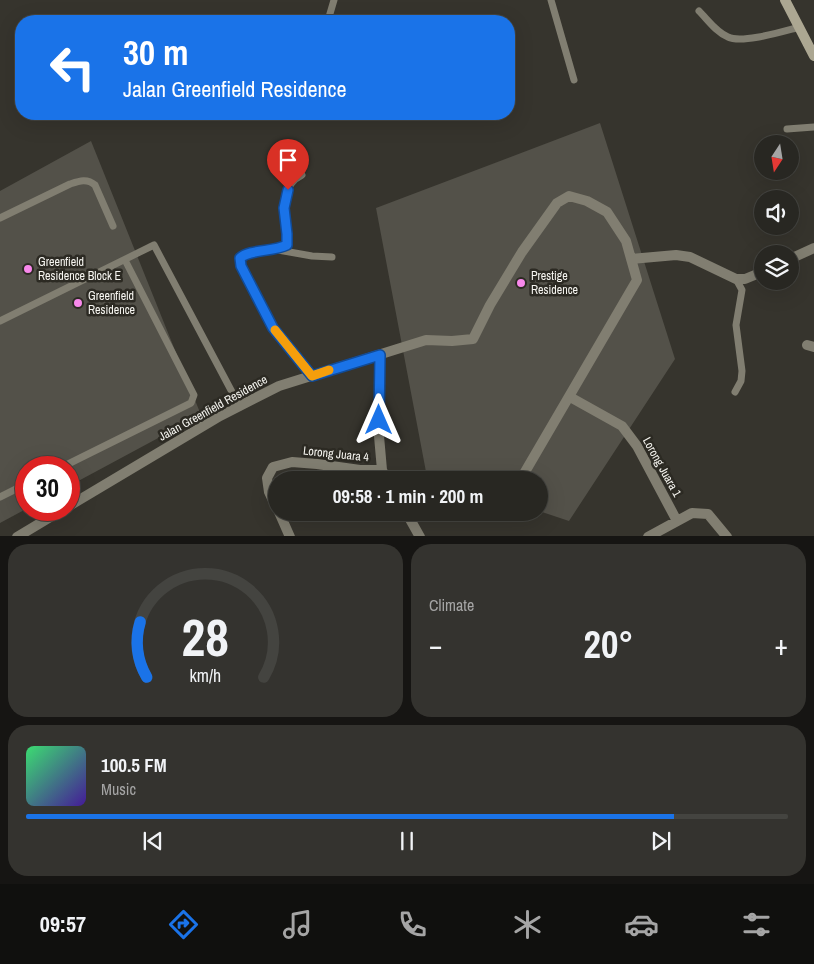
<!DOCTYPE html>
<html lang="en">
<head>
<meta charset="utf-8">
<style>
	body { margin:0; font-family:"Archivo Narrow",sans-serif; background:#34332f; color:#f1f3f6; height:100vh; display:flex; flex-direction:column; font-size:19px; white-space:nowrap }
	* { box-sizing:border-box; margin:0 }
	p { font-size:16px; color:#a5a5a5 }
	.icon { flex:none; width:28px; height:28px; fill:none; stroke:currentColor; stroke-width:2; stroke-linecap:round; stroke-linejoin:round }
	.map { position:relative; height:536px; overflow:hidden }
	.sheet { display:flex; flex-direction:column; gap:8px; padding:8px; background:#161513; flex:1 }
	.sheet>* { flex:none }
	.hud { position:absolute; left:15px; top:15px; width:500px; height:105px; border-radius:20px; box-shadow:0 5px 20px #0002,0 0 0 1px #444440; background:#1a73e8; color:#fff; overflow:hidden }
	.needle { width:32px; rotate:192deg }
	.controls { position:absolute; left:754px; top:135px; display:grid; gap:10px }
	.controls a { display:grid; place-items:center; width:45px; height:45px; border-radius:50%; background:#282722; box-shadow:0 5px 20px #0002,0 0 0 1px #444440; font-size:25px }
	.speed { position:absolute; left:15px; top:456px; display:flex; gap:10px; font-size:25px; font-weight:700; text-align:center }
	.speed>* { display:grid; place-content:center; width:65px; height:65px; border-radius:50%; background:#282722; box-shadow:0 5px 20px #0002,0 0 0 1px #444440; line-height:1 }
	.speed .limit { border:8px solid #d22; background:#fff; color:#111 }
	.pin { position:absolute; display:grid; place-items:center; width:42px; height:42px; color:#fff; margin:-51px -21px; border-radius:50% 50% 50% 0; rotate:-45deg; box-shadow:0 0 5px #0007 }
	.pin .icon { rotate:45deg }
	.me { position:absolute; width:55px; margin:-28px; rotate:0deg; stroke-linejoin:round; filter:drop-shadow(0 0 4px #0008) }
	.turn { display:flex; align-items:center; gap:18px; height:105px; padding:0 25px; font-size:22px }
	.turn .icon { width:65px; height:65px; stroke-width:2.5 }
	.turn b { display:block; font-size:35px; line-height:42px }
	.big { font-size:38px; font-weight:700; line-height:1.1 }
	.sheet .card { flex:1; display:flex; flex-direction:column; justify-content:center; gap:8px; min-width:0; padding:0 18px; border-radius:20px; background:#34332f }
	.sheet .dial { align-items:center; gap:0 }
	.dial svg { height:130px; overflow:visible; fill:none; stroke:#444440; stroke-width:7; stroke-linecap:round; text-anchor:middle }
	.dial text { fill:#f1f3f6; stroke:none }
	.song { display:flex; align-items:center; gap:15px }
	.cover { width:60px; height:60px; border-radius:8px; background:linear-gradient(135deg,hsl(140 70% 55%),hsl(260 70% 35%)) }
	.played { height:5px; border-radius:2px; background:linear-gradient(90deg,#1a73e8 85%,#444440 85%) }
	.keys { display:flex; justify-content:space-around; direction:ltr }
	.heat { display:flex; justify-content:space-between; align-items:center; font-size:28px; direction:ltr }
	.sheet .tiles { flex:1; display:grid; gap:8px; grid-template-columns:1fr 1fr }
	.card:last-child { grid-column:span 2 }
	.trip { position:absolute; left:268px; top:471px; width:280px; height:50px; border-radius:25px; background:#282722; box-shadow:0 5px 20px #0002,0 0 0 1px #444440; font-weight:700; line-height:50px; text-align:center }
	.dock { display:flex; height:80px; justify-content:space-around; align-items:center; background:#10100e; color:#a5a5a5 }
	.dock .icon { width:35px; height:35px }
	.dock .current { color:#1a73e8 }
	.dock b { font-size:22px; color:#f1f3f6 }
	.map>svg:first-child { display:block }
</style>
</head>
<body>
<div class="map">
<svg width="814" height="537" viewBox="0 0 814 537">
	<rect width="100%" height="100%" fill="#36342d"/>
	<path fill="#535149" d="M600,123L675,359L569,521L539,511V480H436L427,477L376,208Z
		M91,141L201,415L69,486V468H26V509L0,523V191Z"/>
	<g fill="none" stroke-linecap="round" stroke-linejoin="round">
		<path stroke="#817e71" stroke-width="7" d="M551,0L574,80
			M699,11C708,20 716,32 728,37C742,44 784,31 800,27
			M329,17L334,0
			M787,129L814,127
			M302,175C275,188 288,222 287,245C273,252 250,249 240,259L241,266L273,328L312,375
			M0,218L70,184C79,181 87,178 95,185L113,226
			M278,250L312,256L332,257
			M0,321L154,245L240,407
			M735,392L741,381L742,371L736,325L742,290L736,279
			M60,468L191,403L194,395L125,260
			M0,497L26,484"/>
		<path stroke="#817e71" stroke-width="10" d="M631,259L676,255L690,257L736,279H745L762,272
			M790,259L814,248
			M807,345L814,347
			M380,355L379,436L382,470L387,480
			M570,397L622,426L637,446L677,521
			M69,506L220,416L279,386L426,340L452,341L473,339L490,305L522,252L557,203L569,196L587,201L607,212L626,241L637,280L522,477
			M276,507L269,492L267,478L273,467L292,462L317,464L360,470H382
			M279,512L290,537
			M406,512L420,537
			M17,537L62,510
			M648,537L692,513L708,514L727,537"/>
		<path stroke="#aca792" stroke-width="10" d="M785,0L814,56"/>
	</g>
	<g fill="none" stroke-linecap="round" stroke-linejoin="round">
		<g stroke="#114b97" stroke-width="12">
			<path id="route" d="M288,190L284,208L287,234V245C273,252 250,249 240,258L241,266L273,328L312,376L380,355L379,420"/>
		</g>
		<use href="#route" stroke="#1a73e8" stroke-width="9"/>
		<path stroke="#f59e0b" stroke-width="9" d="M275,330L312,376L329,370"/>
	</g>
	<g fill="#f888eb" stroke="#2c2a23" stroke-width="2">
		<circle cx="28" cy="269" r="5"/>
		<circle cx="521" cy="283" r="5"/>
		<circle cx="78" cy="303" r="5"/>
	</g>
	<g text-anchor="middle" stroke-width="5" stroke-linejoin="round" paint-order="stroke">
		<g font-size="12" fill="#f6f5f0" stroke="#2c2a23" text-anchor="start">
			<text x="38" y="266">Greenfield<tspan x="38" dy="14">Residence Block E</tspan></text>
			<text x="531" y="280">Prestige<tspan x="531" dy="14">Residence</tspan></text>
			<text x="88" y="300">Greenfield<tspan x="88" dy="14">Residence</tspan></text>
		</g>
		<g font-size="12" fill="#f6f5f0" stroke="#2c2a23">
			<text transform="translate(213 408) rotate(-29)" y="4">Jalan Greenfield Residence</text>
			<text transform="translate(336 454) rotate(6)" y="4">Lorong Juara 4</text>
			<text transform="translate(662 467) rotate(61)" y="4">Lorong Juara 1</text>
		</g>
	</g>
</svg>
<div class="controls">
<a><svg class="needle" viewBox="-14 -14 28 28"><path d="M0-13l5 13h-10z" fill="#e53935"/><path d="M0 13l5-13h-10z" fill="#a5a5a5"/></svg></a>
<a><svg class="icon" aria-label="sound" viewBox="0 0 24 24"><path d="M4 9h4l5-4v14l-5-4H4zM17 9q2 3 0 6"/></svg></a>
<a><svg class="icon" aria-label="layers" viewBox="0 0 24 24"><path d="M12 4l9 5-9 5-9-5zM3 14l9 5 9-5"/></svg></a>
</div>
<div class="speed"><div class="limit">30</div></div>
<div class="pin" style="left:288px;top:190px;background:#d93025"><svg class="icon" aria-label="arrive" viewBox="0 0 24 24"><path d="M6 21V4h12l-3 4 3 4H6"/></svg></div>
<svg class="me" style="left:379px;top:420px" viewBox="-20 -20 40 40"><path d="M0-17L14 15 0 8-14 15z" fill="#1a73e8" stroke="#fff" stroke-width="4"/></svg>
<div class="trip">09:58 · 1 min · 200 m</div>
<div class="hud">
<div class="turn"><svg class="icon" aria-label="left" viewBox="0 0 24 24"><path d="M17 20v-9H6M10 6l-5 5 5 5"/></svg><div><b>30 m</b>Jalan Greenfield Residence</div></div>
</div>
</div>
<section class="sheet">
<div class="tiles">
<div class="card dial"><svg viewBox="0 0 100 80">
<path d="M14 69A42 42 0 1 1 86 69"/>
<path d="M14 69A42 42 0 0 1 10 35" stroke="#1a73e8"/>
<text x="50" y="56" font-size="32" font-weight="700">28</text>
<text x="50" y="72" font-size="11">km/h</text>
</svg></div>
<div class="card"><p>Climate</p>
<div class="heat"><a>−</a><b class="big">20°</b><a>+</a></div>
</div>
<div class="card">
<div class="song"><i class="cover"></i><div><b>100.5 FM</b><p>Music</p></div></div>
<div class="played"></div>
<div class="keys"><svg class="icon" aria-label="previous" viewBox="0 0 24 24"><path d="M18 5L8 12l10 7zM5 5v14"/></svg><svg class="icon" aria-label="pause" viewBox="0 0 24 24"><path d="M8 5v14M16 5v14"/></svg><svg class="icon" aria-label="next" viewBox="0 0 24 24"><path d="M6 5l10 7-10 7zM19 5v14"/></svg></div>
</div>
</div>
</section>
<nav class="dock">
<b>09:57</b>
<svg class="icon current" aria-label="directions" viewBox="0 0 24 24"><path d="M12 3l9 9-9 9-9-9zM9 14v-3h6M13 9l2 2-2 2"/></svg>
<svg class="icon" aria-label="music" viewBox="0 0 24 24"><path d="M9 18V5l10-2v13"/><circle cx="6" cy="18" r="3"/><circle cx="16" cy="16" r="3"/></svg>
<svg class="icon" aria-label="phone" viewBox="0 0 24 24"><path d="M5 4h4l2 5-3 2q2 4 5 5l2-3 5 2v4C11 20 4 13 5 4z"/></svg>
<svg class="icon" aria-label="climate" viewBox="0 0 24 24"><path d="M12 3v18M4 7l16 10M4 17L20 7"/></svg>
<svg class="icon" aria-label="car" viewBox="0 0 24 24"><path d="M5 17H2v-5l4-1 3-4h7l3 4 3 1v5h-3M9 17h6M6 11h13"/><circle cx="7" cy="17" r="2"/><circle cx="17" cy="17" r="2"/></svg>
<svg class="icon" aria-label="filters" viewBox="0 0 24 24"><path d="M4 7h16M4 17h16"/><circle cx="9" cy="7" r="2"/><circle cx="15" cy="17" r="2"/></svg>
</nav>
</body>
</html>
